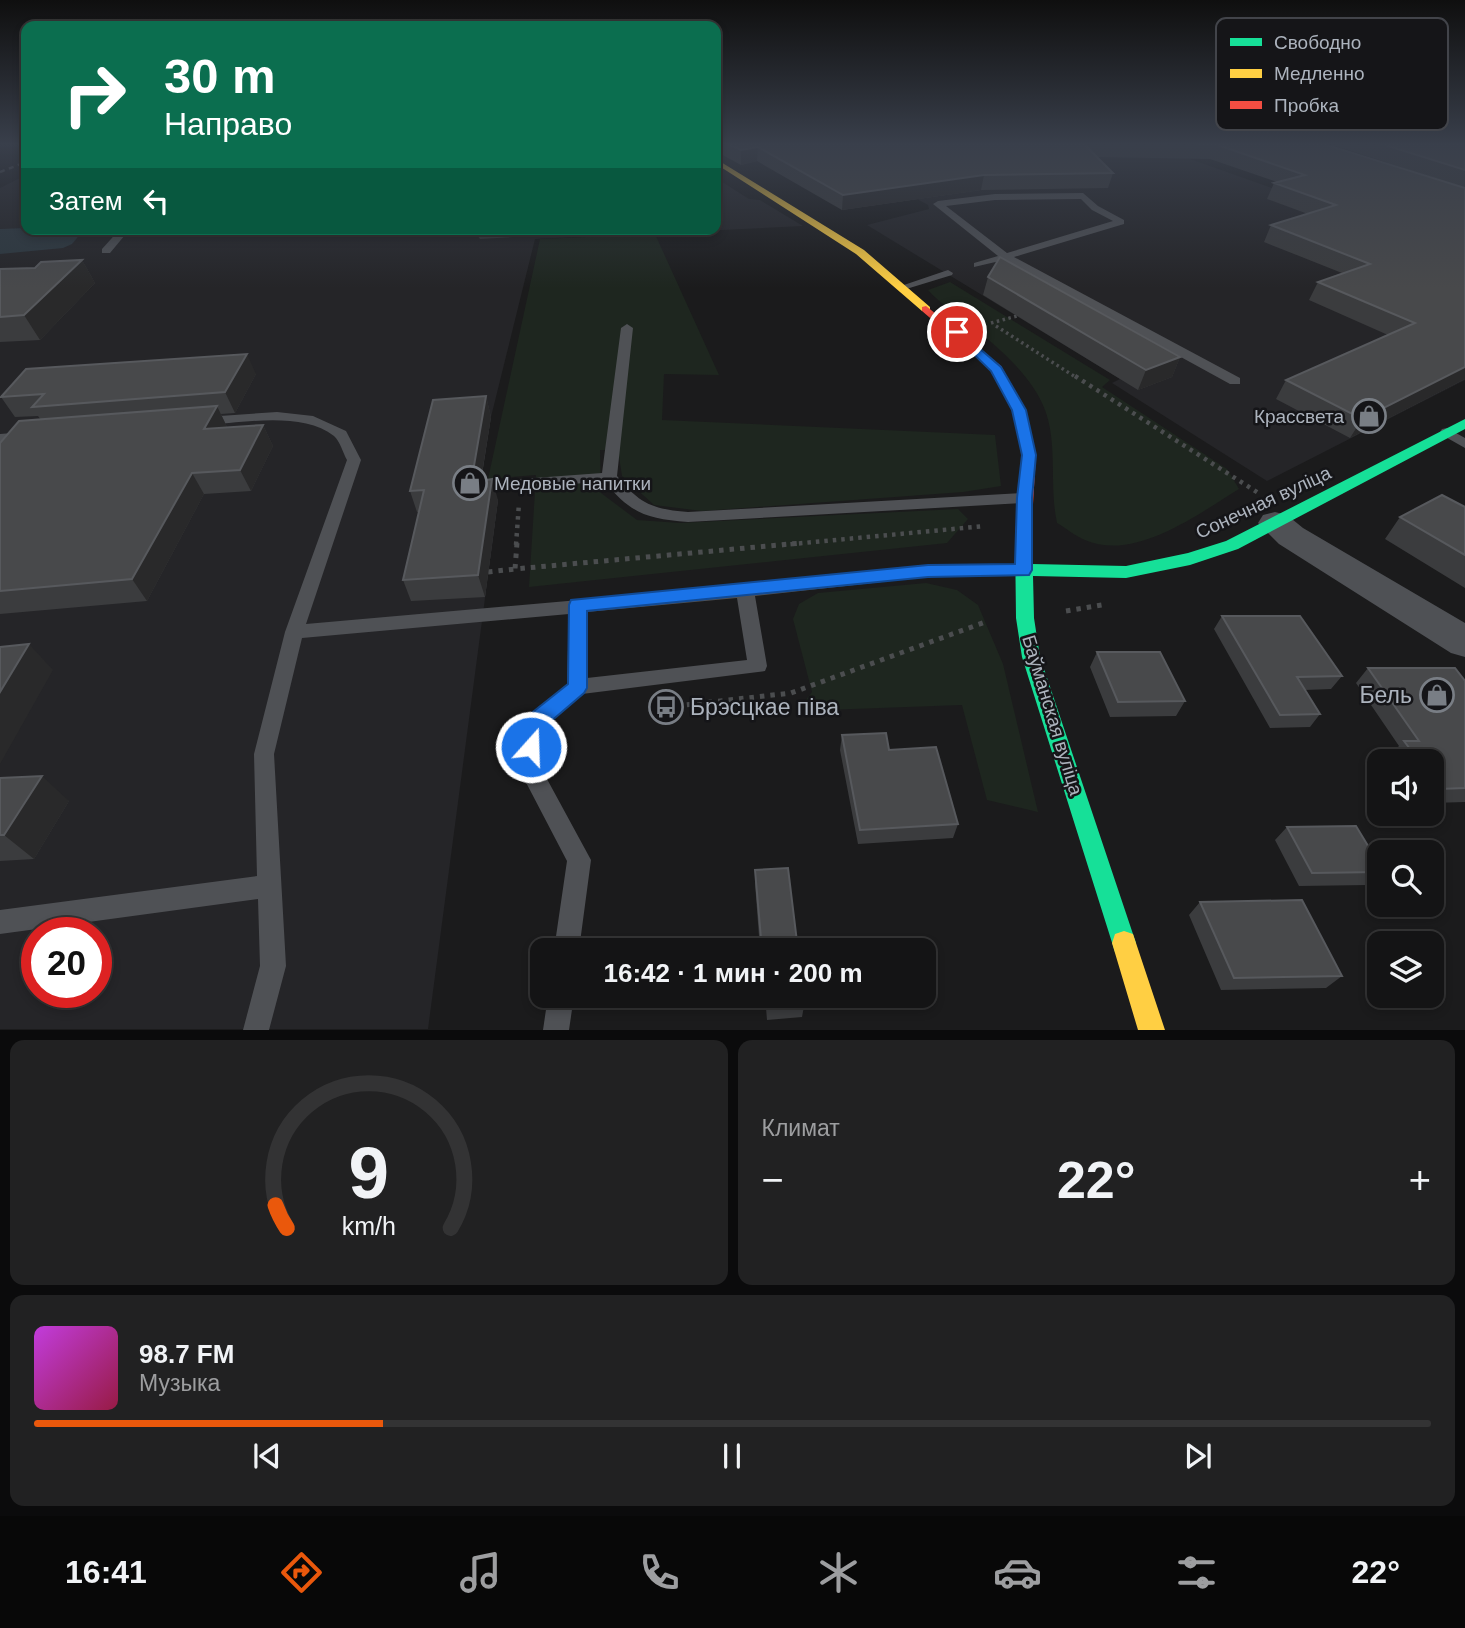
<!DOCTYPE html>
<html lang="ru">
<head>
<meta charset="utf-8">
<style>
	body { margin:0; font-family:Arial,sans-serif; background:#212122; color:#f1f3f6; height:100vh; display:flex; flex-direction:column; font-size:26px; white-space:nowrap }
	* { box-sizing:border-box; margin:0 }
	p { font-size:23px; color:#9d9ea0 }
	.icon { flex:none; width:38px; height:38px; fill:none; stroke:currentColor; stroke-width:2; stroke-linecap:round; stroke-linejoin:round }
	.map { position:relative; height:1030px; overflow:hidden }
	.sheet { display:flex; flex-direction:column; gap:10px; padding:10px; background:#0b0b0c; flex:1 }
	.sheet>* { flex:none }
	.banner { position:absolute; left:21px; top:21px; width:700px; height:214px; border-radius:14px; box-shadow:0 4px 10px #0003,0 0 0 2px #333334; background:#0b6e4f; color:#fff; overflow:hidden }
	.controls { position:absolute; left:1367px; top:749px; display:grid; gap:14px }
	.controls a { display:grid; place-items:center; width:77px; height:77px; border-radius:14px; background:#141415; box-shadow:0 4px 10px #0003,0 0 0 2px #333334; font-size:35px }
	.speed { position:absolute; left:21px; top:917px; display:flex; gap:14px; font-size:35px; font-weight:700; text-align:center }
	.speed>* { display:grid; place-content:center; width:91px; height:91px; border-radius:50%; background:#141415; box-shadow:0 4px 10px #0003,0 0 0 2px #333334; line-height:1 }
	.speed .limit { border:10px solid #d22; background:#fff; color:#111 }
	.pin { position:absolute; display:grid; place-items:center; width:60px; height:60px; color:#fff; margin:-30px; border:4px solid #fff; border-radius:50%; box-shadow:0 2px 7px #0007 }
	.me { position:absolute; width:77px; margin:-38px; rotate:20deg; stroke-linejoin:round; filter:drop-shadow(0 0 5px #0008) }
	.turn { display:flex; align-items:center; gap:24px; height:147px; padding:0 28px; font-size:32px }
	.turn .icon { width:91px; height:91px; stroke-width:2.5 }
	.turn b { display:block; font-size:49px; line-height:60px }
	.then { display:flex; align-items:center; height:66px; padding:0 28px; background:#0003; gap:14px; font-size:26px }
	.big { font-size:52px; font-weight:800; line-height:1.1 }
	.sheet .card { flex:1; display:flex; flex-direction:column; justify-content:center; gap:10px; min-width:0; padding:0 24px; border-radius:14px; background:#212122 }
	.sheet .dial { align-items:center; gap:0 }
	.dial svg { height:182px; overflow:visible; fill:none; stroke:#333334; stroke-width:7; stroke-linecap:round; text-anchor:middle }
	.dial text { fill:#f1f3f6; stroke:none }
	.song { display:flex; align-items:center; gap:21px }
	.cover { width:84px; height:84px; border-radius:10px; background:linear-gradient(135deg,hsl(290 70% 55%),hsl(340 70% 35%)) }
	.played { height:7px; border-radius:4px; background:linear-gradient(90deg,#ea580c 25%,#333334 25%) }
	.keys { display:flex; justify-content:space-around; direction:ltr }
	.heat { display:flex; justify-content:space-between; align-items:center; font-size:38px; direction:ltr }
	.sheet .tiles { flex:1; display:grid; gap:10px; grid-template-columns:1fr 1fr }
	.card:last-child { grid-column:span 2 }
	.trip { position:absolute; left:530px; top:938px; width:406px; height:70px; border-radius:14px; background:#141415; box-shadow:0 4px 10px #0003,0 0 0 2px #333334; font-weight:800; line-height:70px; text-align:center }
	.tabs { display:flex; height:112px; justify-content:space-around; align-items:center; background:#080808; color:#9d9ea0 }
	.tabs .icon { width:49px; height:49px }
	.tabs .selected { color:#ea580c }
	.tabs b { font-size:32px; color:#f1f3f6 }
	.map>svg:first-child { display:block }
</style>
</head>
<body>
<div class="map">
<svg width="1465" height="1030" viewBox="0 0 1465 1030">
	<rect width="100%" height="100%" fill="#1b1b1c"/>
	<path fill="#252528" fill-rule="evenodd" d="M1073,146L1159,148L1465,256V380L1267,481L1112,383L1120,379L867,225L929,209L928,205L917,199Z
		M26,175V229H716V178L749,199L760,200L803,226L535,239L491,417L480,487L478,504L498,500L428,1029H0V188ZM37,933H96V992H37Z"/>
	<path fill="#1e261f" d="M655,234L719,375L664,374L662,420L995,435L1001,486L963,492L702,511L654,505L622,476L618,450H600L601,493L637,520L680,523L958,509L968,519L947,543L529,587L536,475L488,479L540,239Z
		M950,282L1110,380L1102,387L1227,469L1239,489C1198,514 1135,562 1085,540C1075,536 1066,528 1057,523C1049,486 1058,445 1045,410C1032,375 997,347 970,324C956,312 940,304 928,290Z
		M926,583L957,590L978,605L1003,664L1038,812L987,800L962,705L797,711L812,692L793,619L799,604L818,593Z"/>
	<path fill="#2d383f" d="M26,228L81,229L82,232L72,244L63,248L0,254V229Z"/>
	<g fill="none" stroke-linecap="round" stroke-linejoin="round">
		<path stroke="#4b4d4f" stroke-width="3.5" stroke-dasharray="2.5 3.5" stroke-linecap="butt" d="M991,323L1017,316
			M996,326L1077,378"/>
		<path stroke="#4b4d4f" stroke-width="4.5" stroke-dasharray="3.5 5" stroke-linecap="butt" d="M1075,376L1260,494
			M516,545L519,503
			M782,545L985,526"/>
		<path stroke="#4b4d4f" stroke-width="5" stroke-dasharray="4.5 6" stroke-linecap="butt" d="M517,543L515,569L801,543
			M488,572L515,569
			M1066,611L1102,605
			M666,707L791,693L988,621"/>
		<path fill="#4f5155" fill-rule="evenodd" d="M995,194L1083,193L1098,206L1124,220V224L1014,257L1240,378V384H1230L1004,260L974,267V263L998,256L933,204L938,201ZM1081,199L1092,210L1113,221L1007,253L946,206L995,200Z
			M120,229H130L110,253H102V249Z
			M948,270L953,273L952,275L903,290L898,287Z
			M627,324L633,328L617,476C640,504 652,509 688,512L1024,493L1032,498L1024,503L688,522C648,519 631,514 605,482L515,487L512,484L520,479L602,473L621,328Z
			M277,412L313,416L346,431L361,460L306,624L727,587L927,565L1022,564L1028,566L1030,570L1028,574L1022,576L927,577L755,596L767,666L765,671L582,694L542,729L541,768L591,860L579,950H554L567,861L519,769L522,725L525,719L567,684L569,614L302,638L274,754L286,966L269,1030H243L260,966L258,899L0,934V910L257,876L254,754L285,632L347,460C343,453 340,441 334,436C302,411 242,423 205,425L198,421L205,417ZM737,598L747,660L587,678V612Z
			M1447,428L1465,438V448L1442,435L1440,432L1442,429Z
			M26,432L31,433L33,436L31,439L0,442V434Z
			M548,996H574L569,1030H543Z"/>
		<path fill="#4f5155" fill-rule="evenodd" d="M1275,512L1287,515L1303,528L1465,623V657L1451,653L1279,544L1258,523L1263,515Z"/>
		<path fill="#16e098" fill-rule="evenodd" d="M1465,419V429L1238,549L1190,565L1126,578L1033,576L1034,618L1040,657L1136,943L1133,952L1124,955L1115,952L1022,657L1016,618L1015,537L1017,533H1029L1032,564L1126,566L1188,553L1226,541Z"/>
		<path fill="#ffcf43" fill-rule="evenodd" d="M716,159L864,250L930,307V311H922L856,254L716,164Z
			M1124,931L1133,934L1165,1030H1138L1112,943L1115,934Z"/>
		<path fill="#f24e42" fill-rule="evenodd" d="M926,306L1001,366L1026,410L1036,455L1031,537L1029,541H1017L1015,537L1022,455L1012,410L992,371L922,311V307Z"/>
		<path stroke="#4f5154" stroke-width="2.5" stroke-dasharray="5 4.5" stroke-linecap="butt" d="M0,172L26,162"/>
	</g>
	<path fill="#3b3c3e" d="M716,144H1324L1465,379L1350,438L1276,399L1286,380L1388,335L1309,300L1318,282L1342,273L1264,242L1271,225L1308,214L1267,199L1274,183L1277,182L1210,159L1096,157L1113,173L1108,188L981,190L842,210L757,161L741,165L717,152Z
		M1330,144H1465V188Z
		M473,229H548L547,235L480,239Z
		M82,260L95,283L40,340L0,342V269L35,268Z
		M988,277L1180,357L1172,377L1138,390L983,295Z
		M256,374L235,413L221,414L227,427V428L263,425L273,446L251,491L204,494L147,601L0,614V443L41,420L38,416L15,417L1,397Z
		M486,396L491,417L481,481L498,500L485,597L411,601L403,580L419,512H417L410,491Z
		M1465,507V588L1385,539L1400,517Z
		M1222,616L1342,676L1331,689L1305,690L1320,714L1310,727L1270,728L1214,629Z
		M1097,652L1185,701L1176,716L1110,717L1090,667Z
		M1368,668L1465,681V802L1432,803V761H1395L1390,755L1399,746L1356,683Z
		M842,735L889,750L958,824L953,838L858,844L840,750Z
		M0,778L69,801L34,859L0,861Z
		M1287,827L1379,864V876L1368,885L1299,886L1275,840Z
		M755,870L798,950H760L755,883Z
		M1200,902L1342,976L1326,988L1221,990L1189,915Z
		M765,996H803L804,1006L802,1017L767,1020Z"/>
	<path fill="#29292a" d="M758,147L757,161L741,165V150Z
		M984,175L981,190L842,210L843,195Z
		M82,260L95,283L40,340L24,315Z
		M247,354L256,374L235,413L225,392Z
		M1180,357L1172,377L1138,390L1146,370Z
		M1465,367V379L1350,438L1362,419Z
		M486,396L491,417L477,504L471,483Z
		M217,406L227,427L215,450L204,429Z
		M263,425L273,446L251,491L240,470Z
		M192,473L204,494L147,601L132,579Z
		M492,479L498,500L485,597L478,575Z
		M29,644L53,670L0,764V692Z
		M42,776L69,801L34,859L4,835Z"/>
	<path fill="#48494b" stroke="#57595d" stroke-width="2" d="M728,144H1084L1113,173L984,175L843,195L758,147L741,150Z
		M1199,144H1324L1465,188V367L1362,419L1286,380L1415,323L1318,282L1370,264L1271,225L1336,205L1274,183L1305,175L1215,144Z
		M1382,144H1465V170Z
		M1000,257L1180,357L1146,370L988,277Z
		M82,260L24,315L0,317V269L35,268L41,262Z
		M247,354L225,392L32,407L44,394L1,397L26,369Z
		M486,396L471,483L492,479L478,575L403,580L424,490L410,491L433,400Z
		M217,406L204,429L263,425L240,470L192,473L132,579L0,591V443L19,421Z
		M1442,495L1465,507V555L1400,517Z
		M1222,616H1300L1342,676L1297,677L1320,714L1280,715Z
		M29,644L0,692V647Z
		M1097,652H1160L1185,701L1118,702Z
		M1368,668H1455L1465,681V788L1439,789L1432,778V761H1419L1404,741H1419Z
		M886,733L889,750L936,747L958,824L860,830L842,735Z
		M42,776L4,835H0V778Z
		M1356,826L1379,864V872L1312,873L1287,827Z
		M788,868L798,950H762L755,870Z
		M1302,900L1342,976L1234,978L1200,902Z
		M766,996H803L804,1006L768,1009Z"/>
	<linearGradient id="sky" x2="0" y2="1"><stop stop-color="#0f0f0f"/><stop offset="0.5" stop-color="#393f4b"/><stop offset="1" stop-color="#393f4b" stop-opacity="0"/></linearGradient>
	<rect width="1465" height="288" fill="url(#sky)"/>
	<path fill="#1a73e8" stroke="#114b97" stroke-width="2" d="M957,329L1001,367L1026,410L1036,455L1032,498V570L1029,575L928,577L587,611V688L584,693L542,729L541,747L538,754L531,756L523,754L520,747L524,719L568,684L569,605L571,600L928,565L1015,564L1017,498L1022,455L1012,410L991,371L951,332Z"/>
	<defs>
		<g id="shop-ring" transform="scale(1.75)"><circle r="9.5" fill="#151518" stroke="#797e85" stroke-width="1.5"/><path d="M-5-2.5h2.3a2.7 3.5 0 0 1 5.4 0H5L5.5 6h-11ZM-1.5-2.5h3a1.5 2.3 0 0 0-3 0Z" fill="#797e85"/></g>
		<g id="bus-ring" transform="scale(1.75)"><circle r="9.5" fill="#151518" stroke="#797e85" stroke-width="1.5"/><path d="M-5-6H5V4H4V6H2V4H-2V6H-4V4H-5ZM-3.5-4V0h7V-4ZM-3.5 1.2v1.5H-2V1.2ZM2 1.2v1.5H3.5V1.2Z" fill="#797e85"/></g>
	</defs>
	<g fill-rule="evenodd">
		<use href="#shop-ring" x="1369" y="416"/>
		<use href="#shop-ring" x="470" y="483"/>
		<use href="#shop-ring" x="1437" y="695"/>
		<use href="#bus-ring" x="666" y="707"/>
	</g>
	<g text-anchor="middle" stroke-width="5" stroke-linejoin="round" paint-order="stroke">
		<g font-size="19" fill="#acb3bd" stroke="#151518" text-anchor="end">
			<text x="1344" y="423">Крассвета</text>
			<text x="494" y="490" text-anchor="start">Медовые напитки</text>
		</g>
		<g font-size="19" fill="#acb3bd" stroke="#151518">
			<text transform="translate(1263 502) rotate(-25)" y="7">Сонечная вуліца</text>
			<text transform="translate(1053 715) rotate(73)" y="7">Баўманская вуліца</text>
		</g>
		<g font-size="23" fill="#acb3bd" stroke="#151518" text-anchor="end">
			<text x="1412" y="703">Бель</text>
			<text x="690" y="715" text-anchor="start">Брэсцкае піва</text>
		</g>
	</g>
	<rect x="1216" y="18" width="232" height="112" rx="10" fill="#151518" stroke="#42444a" stroke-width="2"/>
	<rect x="1230" y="38" width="32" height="8" fill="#16e098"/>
	<rect x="1230" y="69" width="32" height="9" fill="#ffcf43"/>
	<rect x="1230" y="101" width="32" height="8" fill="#f24e42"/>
	<g font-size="19" fill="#acb3bd">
		<text x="1274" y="49">Свободно</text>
		<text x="1274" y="80">Медленно</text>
		<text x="1274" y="112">Пробка</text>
	</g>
</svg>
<div class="controls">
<a><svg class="icon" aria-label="sound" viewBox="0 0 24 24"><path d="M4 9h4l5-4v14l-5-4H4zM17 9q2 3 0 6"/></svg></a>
<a><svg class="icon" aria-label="search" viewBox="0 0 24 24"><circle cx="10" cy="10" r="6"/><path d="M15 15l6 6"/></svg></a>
<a><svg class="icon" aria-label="layers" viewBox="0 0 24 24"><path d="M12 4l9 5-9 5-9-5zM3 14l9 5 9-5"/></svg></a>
</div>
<div class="speed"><div class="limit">20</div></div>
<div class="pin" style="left:957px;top:332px;background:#d93025"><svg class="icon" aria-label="arrive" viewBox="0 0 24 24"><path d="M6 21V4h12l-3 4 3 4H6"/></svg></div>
<svg class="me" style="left:531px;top:747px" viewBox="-20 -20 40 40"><circle r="17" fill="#1a73e8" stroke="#fff" stroke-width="3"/><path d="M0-11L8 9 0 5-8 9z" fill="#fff"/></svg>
<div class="trip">16:42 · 1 мин · 200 m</div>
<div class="banner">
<div class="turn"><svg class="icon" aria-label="right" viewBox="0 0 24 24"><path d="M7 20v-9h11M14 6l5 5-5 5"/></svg><div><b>30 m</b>Направо</div></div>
<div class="then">Затем<svg class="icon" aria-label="left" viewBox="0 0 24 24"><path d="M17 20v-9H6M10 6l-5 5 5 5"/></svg></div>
</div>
</div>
<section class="sheet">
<div class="tiles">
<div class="card dial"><svg viewBox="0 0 100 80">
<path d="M14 69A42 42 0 1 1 86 69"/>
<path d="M14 69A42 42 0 0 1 9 59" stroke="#ea580c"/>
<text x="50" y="56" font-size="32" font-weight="700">9</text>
<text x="50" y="72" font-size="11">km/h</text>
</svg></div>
<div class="card"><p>Климат</p>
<div class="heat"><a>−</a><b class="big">22°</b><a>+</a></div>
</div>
<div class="card">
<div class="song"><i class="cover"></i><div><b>98.7 FM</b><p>Музыка</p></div></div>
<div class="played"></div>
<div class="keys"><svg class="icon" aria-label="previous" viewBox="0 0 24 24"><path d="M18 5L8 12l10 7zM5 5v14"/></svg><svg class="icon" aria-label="pause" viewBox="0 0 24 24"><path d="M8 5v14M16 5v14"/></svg><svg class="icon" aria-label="next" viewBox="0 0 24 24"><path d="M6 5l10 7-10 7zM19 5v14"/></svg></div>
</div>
</div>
</section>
<nav class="tabs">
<b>16:41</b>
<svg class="icon selected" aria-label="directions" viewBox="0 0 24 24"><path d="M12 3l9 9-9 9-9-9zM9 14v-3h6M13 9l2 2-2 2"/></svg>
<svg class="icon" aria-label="music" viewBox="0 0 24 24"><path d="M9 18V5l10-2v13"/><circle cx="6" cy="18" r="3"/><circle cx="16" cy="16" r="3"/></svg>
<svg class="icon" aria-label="phone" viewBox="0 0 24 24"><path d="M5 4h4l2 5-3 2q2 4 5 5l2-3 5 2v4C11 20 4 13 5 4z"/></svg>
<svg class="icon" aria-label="climate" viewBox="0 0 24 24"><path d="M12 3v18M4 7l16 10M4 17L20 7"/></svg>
<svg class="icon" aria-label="car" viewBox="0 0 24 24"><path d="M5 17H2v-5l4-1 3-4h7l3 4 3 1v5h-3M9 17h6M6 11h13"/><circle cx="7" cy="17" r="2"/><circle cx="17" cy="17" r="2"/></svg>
<svg class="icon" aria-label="filters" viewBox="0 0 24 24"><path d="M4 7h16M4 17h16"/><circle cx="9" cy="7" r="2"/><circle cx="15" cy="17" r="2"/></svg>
<b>22°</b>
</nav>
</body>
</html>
